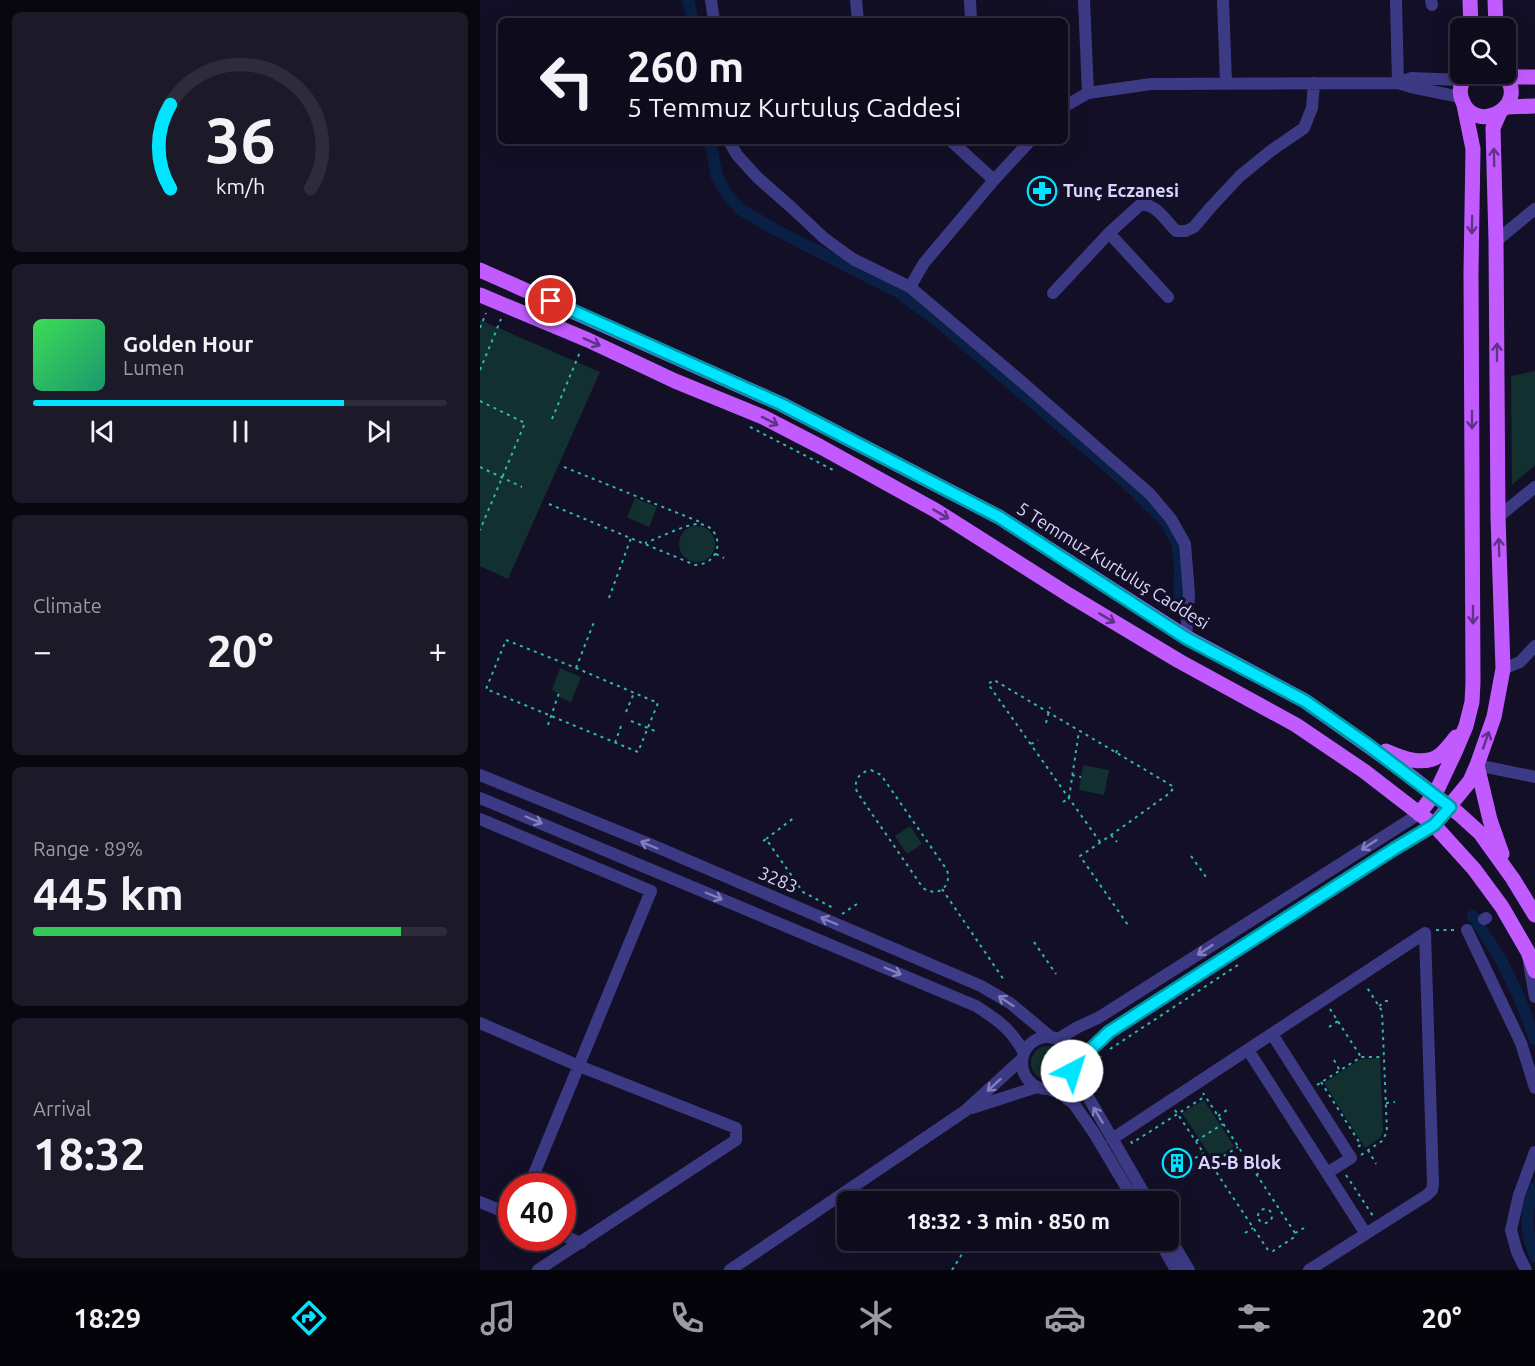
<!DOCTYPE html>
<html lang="en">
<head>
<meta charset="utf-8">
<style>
	body { margin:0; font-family:Ubuntu,sans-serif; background:#1c1929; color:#f1f3f6; height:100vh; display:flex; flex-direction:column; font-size:22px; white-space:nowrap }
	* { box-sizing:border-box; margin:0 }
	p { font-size:20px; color:#9b9ba3 }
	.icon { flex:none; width:33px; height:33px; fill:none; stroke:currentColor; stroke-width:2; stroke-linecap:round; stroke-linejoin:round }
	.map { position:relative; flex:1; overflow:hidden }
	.side { display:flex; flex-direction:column; gap:12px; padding:12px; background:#08060f; width:480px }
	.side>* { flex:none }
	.hud { position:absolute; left:18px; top:18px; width:570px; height:126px; border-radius:9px; box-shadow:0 6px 24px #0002,0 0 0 2px #2e2b3b; background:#0e0b1c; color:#f1f3f6; overflow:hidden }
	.buttons { position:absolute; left:970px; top:18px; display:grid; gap:12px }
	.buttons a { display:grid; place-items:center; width:66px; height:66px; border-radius:9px; background:#0e0b1c; box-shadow:0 6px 24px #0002,0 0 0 2px #2e2b3b; font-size:30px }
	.speed { position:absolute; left:18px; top:1173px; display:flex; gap:12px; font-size:30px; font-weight:700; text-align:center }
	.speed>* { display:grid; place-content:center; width:78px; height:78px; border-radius:50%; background:#0e0b1c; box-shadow:0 6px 24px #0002,0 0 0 2px #2e2b3b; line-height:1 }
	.speed .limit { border:9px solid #d22; background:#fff; color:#111 }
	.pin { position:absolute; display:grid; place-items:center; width:51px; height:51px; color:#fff; margin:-26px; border:3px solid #fff; border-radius:50%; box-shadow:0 2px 6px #0007 }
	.me { position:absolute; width:66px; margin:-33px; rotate:40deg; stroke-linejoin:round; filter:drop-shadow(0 0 4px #0008) }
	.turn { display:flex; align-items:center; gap:21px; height:126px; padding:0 30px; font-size:27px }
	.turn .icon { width:78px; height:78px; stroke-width:2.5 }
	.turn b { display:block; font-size:42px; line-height:51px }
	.big { font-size:45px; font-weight:700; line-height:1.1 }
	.side .widget { flex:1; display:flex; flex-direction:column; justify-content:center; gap:9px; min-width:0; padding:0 21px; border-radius:9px; background:#1c1929 }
	.side .dial { align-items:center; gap:0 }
	.dial svg { height:156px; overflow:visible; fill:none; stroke:#2e2b3b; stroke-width:7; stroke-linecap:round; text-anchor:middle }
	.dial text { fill:#f1f3f6; stroke:none }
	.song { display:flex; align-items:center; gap:18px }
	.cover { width:72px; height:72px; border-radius:9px; background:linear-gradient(135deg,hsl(130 70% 55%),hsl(160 70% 35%)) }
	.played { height:6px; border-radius:3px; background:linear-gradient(90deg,#00e5ff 75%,#2e2b3b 75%) }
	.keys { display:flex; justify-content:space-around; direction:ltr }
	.heat { display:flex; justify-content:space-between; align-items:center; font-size:33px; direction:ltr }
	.charge { height:9px; border-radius:4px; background:linear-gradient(90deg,#34c759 89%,#2e2b3b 0) }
	.trip { position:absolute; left:357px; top:1191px; width:342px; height:60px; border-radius:9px; background:#0e0b1c; box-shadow:0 6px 24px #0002,0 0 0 2px #2e2b3b; font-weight:700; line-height:60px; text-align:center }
	.menu { display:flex; height:96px; justify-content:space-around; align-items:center; background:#06040b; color:#9b9ba3 }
	.menu .icon { width:42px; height:42px }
	.menu .selected { color:#00e5ff }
	.menu b { font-size:27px; color:#f1f3f6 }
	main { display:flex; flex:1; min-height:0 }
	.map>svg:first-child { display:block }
</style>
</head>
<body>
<main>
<section class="side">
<div class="widget dial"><svg viewBox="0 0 100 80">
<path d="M14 69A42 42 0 1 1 86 69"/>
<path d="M14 69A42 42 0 0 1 14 26" stroke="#00e5ff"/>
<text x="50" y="56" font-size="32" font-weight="700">36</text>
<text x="50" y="72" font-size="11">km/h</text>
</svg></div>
<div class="widget">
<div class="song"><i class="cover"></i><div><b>Golden Hour</b><p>Lumen</p></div></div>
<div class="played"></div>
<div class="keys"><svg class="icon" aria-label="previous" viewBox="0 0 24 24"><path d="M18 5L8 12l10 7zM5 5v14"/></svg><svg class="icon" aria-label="pause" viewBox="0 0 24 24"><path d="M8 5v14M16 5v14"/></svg><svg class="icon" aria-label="next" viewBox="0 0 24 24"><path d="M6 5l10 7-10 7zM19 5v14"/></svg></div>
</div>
<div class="widget"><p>Climate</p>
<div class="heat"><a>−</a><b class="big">20°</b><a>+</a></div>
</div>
<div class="widget"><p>Range · 89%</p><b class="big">445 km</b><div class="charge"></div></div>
<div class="widget"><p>Arrival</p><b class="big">18:32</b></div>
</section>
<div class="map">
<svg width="1055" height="1270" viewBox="0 0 1055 1270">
	<rect width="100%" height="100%" fill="#130f26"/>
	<path fill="#12302f" d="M0,320L120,372L28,579L0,566Z
		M1055,371V465L1032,485L1031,376Z
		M155,498L177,507L169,527L147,517Z
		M199 544a18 18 0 1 1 36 0a18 18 0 1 1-36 0Z
		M80,668L101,677L91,702L79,697L80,694L72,690Z
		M603,765L629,770L624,795L599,790Z
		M430,826L442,844L427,854L415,836Z
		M551 1063a17 17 0 1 1 34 0a17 17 0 1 1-34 0Z
		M900,1058L903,1132L900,1138L885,1148L844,1083L881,1059Z
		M724,1100L754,1146L733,1160L702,1113Z"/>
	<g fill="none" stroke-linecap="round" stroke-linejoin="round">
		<path stroke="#0a1f44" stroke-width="12" d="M208,0L213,21
			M230,141L237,177L248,196L260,209L294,229L418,292L460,323L643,480L686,522L697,543L700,567L699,609
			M993,916L1020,958L1039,997L1055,1039
			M1055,1188C1044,1212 1046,1232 1055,1256"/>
		<path stroke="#2fb8b0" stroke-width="2" stroke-dasharray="3 4.5" stroke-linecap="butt" d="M0,328L6,313
			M0,370L21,319
			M0,401L45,423L0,530
			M72,419L100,352
			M270,427L355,471
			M0,467L42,487
			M84,467L220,522
			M69,504L215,565C245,564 244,525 218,524C209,523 176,539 165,543
			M236,554L244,558
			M129,598L151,538
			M26,640L96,668L178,703L158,752L6,689Z
			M96,668L114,622
			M146,712L154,693
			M151,721L175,731
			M566,723L570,707
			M68,725L79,693
			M135,743L141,726
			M551,744L558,740
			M636,753L639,746
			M391,770L401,775L467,870C472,887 458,898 443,888L377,792C373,781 379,772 391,770Z
			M592,775L601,777
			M583,802L589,798L599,731
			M631,835L637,842
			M286,839L315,817
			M283,841L286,839L323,892L355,909
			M620,842L508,684L514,680L694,787L690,793C660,814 631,836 600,856L648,925
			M711,856L726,877
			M462,889L524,980
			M362,914L377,904
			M956,930H975
			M554,942L576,974
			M899,1006L906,1001H912
			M850,1009L881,1057
			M849,1027L858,1021
			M630,1049L761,963
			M854,1060L860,1071
			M841,1082L881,1145L877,1147
			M837,1085L881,1057H904
			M615,1086L621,1056
			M906,1103L915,1102
			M695,1110L788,1250L793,1251L813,1238L815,1233L723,1093
			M738,1116L747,1110
			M651,1141L652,1143L724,1097
			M716,1141L743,1124
			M888,1150L896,1164
			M881,1155L902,1141L907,1132L902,1011L886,986
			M715,1158L724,1153
			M731,1164L758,1147
			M776,1175L785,1169
			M866,1175L893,1216
			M516,1202L524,1190
			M778 1216a7 7 0 1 1 14 0a7 7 0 1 1-14 0Z
			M765,1233L773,1228
			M815,1233L824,1228
			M472,1270L491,1240"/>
		<path stroke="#3d3a85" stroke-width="12" d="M231,0L234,21
			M376,0L378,21
			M490,0L491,21
			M604,0L608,93
			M743,0L746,83
			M916,0L918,83
			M951,0L952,5
			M918,83L931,78L982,80
			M585,106L608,93L671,84L918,83L931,87L980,97
			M249,141L257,155L277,177L311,207L344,238L373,259L430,287L542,382L670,494L691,519L705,544L709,594L706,637
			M471,141L514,180
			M629,233L688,297
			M1016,241L1055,209
			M430,287L444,263L514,180L550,141
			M573,293L629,233L660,205C675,202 686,221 696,231H706L714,227L731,207L760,176L792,150L824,128L832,108L834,83
			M1018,517L1055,487
			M1023,669L1040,662L1055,646
			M997,765L1055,777
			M0,775L172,845L501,986L530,1003L572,1038
			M0,798L496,1006C518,1020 532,1030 544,1053
			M0,819L171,891L49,1186
			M1004,919L1006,918
			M987,930L1041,1043L1055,1088
			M1049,963L1055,997
			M0,1023L99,1066L256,1128V1140L58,1270
			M542 1063a26 26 0 1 1 52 0a26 26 0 1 1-52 0Z
			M578,1039L598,1027L618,1018L939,814
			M768,1050L847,1173L871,1158L792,1034
			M594,1065L629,1032L914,849L954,825
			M593,1071L669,1202
			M569,1089L581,1094L594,1104L614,1133L655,1202
			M492,1108L557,1087
			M632,1139L945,933
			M847,1173L886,1234
			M0,1202L32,1215
			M82,1235L101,1243
			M688,1235L709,1270
			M679,1240L696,1270
			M250,1270L485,1111L542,1059
			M829,1270L947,1195L952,1190L953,1184L945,933
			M1046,1270L1037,1252L1031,1230L1039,1195L1055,1152"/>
		<path stroke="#c25bff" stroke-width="15" d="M990,0L991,28
			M1015,0L1016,28
			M986,74C981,82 978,90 982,100C995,136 1051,107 1024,74
			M1026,75L1039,77H1055
			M1026,107L1055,106
			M0,270L301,404L519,517L706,637L825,701L921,769L979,814L1000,833L1033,879L1055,915
			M0,295L108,340L195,381L283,417L341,447L455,510L589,595L699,661L816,725L884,771L954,825L994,869L1022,907L1048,952L1055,971
			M906,751C922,758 944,767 960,755C966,750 971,743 976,737
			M997,765L1010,820L1022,854
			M939,814L957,790L975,752L986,726L992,702L993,682L991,272L993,149L984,105
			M954,825L990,781L997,765L1014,717L1023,669L1018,517L1016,241L1013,128L1020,112"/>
	</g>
	<defs><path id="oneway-shaft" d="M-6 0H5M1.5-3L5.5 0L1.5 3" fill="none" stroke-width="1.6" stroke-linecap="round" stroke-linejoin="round" transform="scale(1.5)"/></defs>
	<g stroke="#623188">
		<use href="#oneway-shaft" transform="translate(1014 157) rotate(-91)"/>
		<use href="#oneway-shaft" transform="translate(992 225) rotate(91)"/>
		<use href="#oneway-shaft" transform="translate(112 342) rotate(24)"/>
		<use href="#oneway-shaft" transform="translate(1017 352) rotate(-90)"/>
		<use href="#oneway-shaft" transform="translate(992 420) rotate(90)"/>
		<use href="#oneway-shaft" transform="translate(290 421) rotate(27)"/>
		<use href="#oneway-shaft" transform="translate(461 514) rotate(31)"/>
		<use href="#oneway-shaft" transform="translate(1019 547) rotate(-92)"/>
		<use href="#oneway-shaft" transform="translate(993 615) rotate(90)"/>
		<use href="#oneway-shaft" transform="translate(627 618) rotate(31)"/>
		<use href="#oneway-shaft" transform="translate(1006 740) rotate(-71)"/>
	</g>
	<g stroke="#837fbc">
		<use href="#oneway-shaft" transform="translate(54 820) rotate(23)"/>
		<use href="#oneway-shaft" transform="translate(169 845) rotate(-157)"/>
		<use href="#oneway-shaft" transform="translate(889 845) rotate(147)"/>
		<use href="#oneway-shaft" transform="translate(234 896) rotate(23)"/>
		<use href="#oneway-shaft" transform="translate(349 921) rotate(-157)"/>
		<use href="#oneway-shaft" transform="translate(725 950) rotate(147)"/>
		<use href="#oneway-shaft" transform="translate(413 971) rotate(23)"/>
		<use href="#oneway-shaft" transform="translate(526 1001) rotate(-147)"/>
		<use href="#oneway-shaft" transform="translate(514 1085) rotate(138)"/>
		<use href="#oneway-shaft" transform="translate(618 1115) rotate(-121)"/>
	</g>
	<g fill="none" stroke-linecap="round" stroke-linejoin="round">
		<g stroke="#0095a6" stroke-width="15">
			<path id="route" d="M71,301L301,404L519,517L706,638L825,701L888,745L970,807L954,825L914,849L629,1032L594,1065L592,1071"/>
		</g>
		<use href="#route" stroke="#00e5ff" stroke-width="10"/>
	</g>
	<defs>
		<g id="pharmacy-ring" transform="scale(1.5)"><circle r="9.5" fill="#130f26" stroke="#00e5ff" stroke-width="1.5"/><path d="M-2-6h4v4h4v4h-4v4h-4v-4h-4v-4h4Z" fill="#00e5ff"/></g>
		<g id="building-ring" transform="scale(1.5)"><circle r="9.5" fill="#130f26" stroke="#00e5ff" stroke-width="1.5"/><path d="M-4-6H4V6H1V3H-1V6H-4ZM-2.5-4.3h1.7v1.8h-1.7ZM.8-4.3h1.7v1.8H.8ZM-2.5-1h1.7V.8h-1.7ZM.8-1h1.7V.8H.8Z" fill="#00e5ff"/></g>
	</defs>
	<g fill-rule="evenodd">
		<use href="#pharmacy-ring" x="562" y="191"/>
		<use href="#building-ring" x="697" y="1163"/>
	</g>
	<g text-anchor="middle" stroke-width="6" stroke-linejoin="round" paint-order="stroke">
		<g font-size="18" font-weight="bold" fill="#d9d4ff" stroke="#130f26" text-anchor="start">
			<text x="583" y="197">Tunç Eczanesi</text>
			<text x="718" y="1169">A5-B Blok</text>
		</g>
		<g font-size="18" fill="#d9d4ff" stroke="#130f26">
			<text transform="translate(633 566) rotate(32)" y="6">5 Temmuz Kurtuluş Caddesi</text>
			<text transform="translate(298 880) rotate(23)" y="6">3283</text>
		</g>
	</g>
</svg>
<div class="buttons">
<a><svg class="icon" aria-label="search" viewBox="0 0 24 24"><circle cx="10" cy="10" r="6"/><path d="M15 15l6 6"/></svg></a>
</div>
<div class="speed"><div class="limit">40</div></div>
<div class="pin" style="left:71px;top:301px;background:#d93025"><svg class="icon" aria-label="arrive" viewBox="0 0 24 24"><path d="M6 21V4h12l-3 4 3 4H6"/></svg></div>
<svg class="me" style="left:592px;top:1071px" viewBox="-20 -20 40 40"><circle r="19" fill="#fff"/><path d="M0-13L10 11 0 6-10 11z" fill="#00e5ff"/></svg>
<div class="trip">18:32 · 3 min · 850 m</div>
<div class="hud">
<div class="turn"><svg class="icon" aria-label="left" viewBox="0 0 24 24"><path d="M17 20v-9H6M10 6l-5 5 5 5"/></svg><div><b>260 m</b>5 Temmuz Kurtuluş Caddesi</div></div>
</div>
</div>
</main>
<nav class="menu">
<b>18:29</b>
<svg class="icon selected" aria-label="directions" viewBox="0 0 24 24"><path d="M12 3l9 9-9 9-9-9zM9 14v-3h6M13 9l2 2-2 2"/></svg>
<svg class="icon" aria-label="music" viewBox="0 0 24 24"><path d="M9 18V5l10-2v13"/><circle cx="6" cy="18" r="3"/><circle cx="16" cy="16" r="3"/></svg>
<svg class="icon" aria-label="phone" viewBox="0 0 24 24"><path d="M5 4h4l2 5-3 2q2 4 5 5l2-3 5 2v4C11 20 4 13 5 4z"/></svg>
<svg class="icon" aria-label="climate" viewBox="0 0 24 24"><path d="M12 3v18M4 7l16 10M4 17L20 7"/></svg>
<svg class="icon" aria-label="car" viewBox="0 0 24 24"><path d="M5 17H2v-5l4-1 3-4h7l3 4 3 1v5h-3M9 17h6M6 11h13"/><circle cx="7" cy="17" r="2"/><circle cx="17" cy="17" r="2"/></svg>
<svg class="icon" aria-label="filters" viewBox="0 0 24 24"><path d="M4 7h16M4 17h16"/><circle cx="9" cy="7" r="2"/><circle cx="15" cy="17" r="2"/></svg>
<b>20°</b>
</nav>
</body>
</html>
